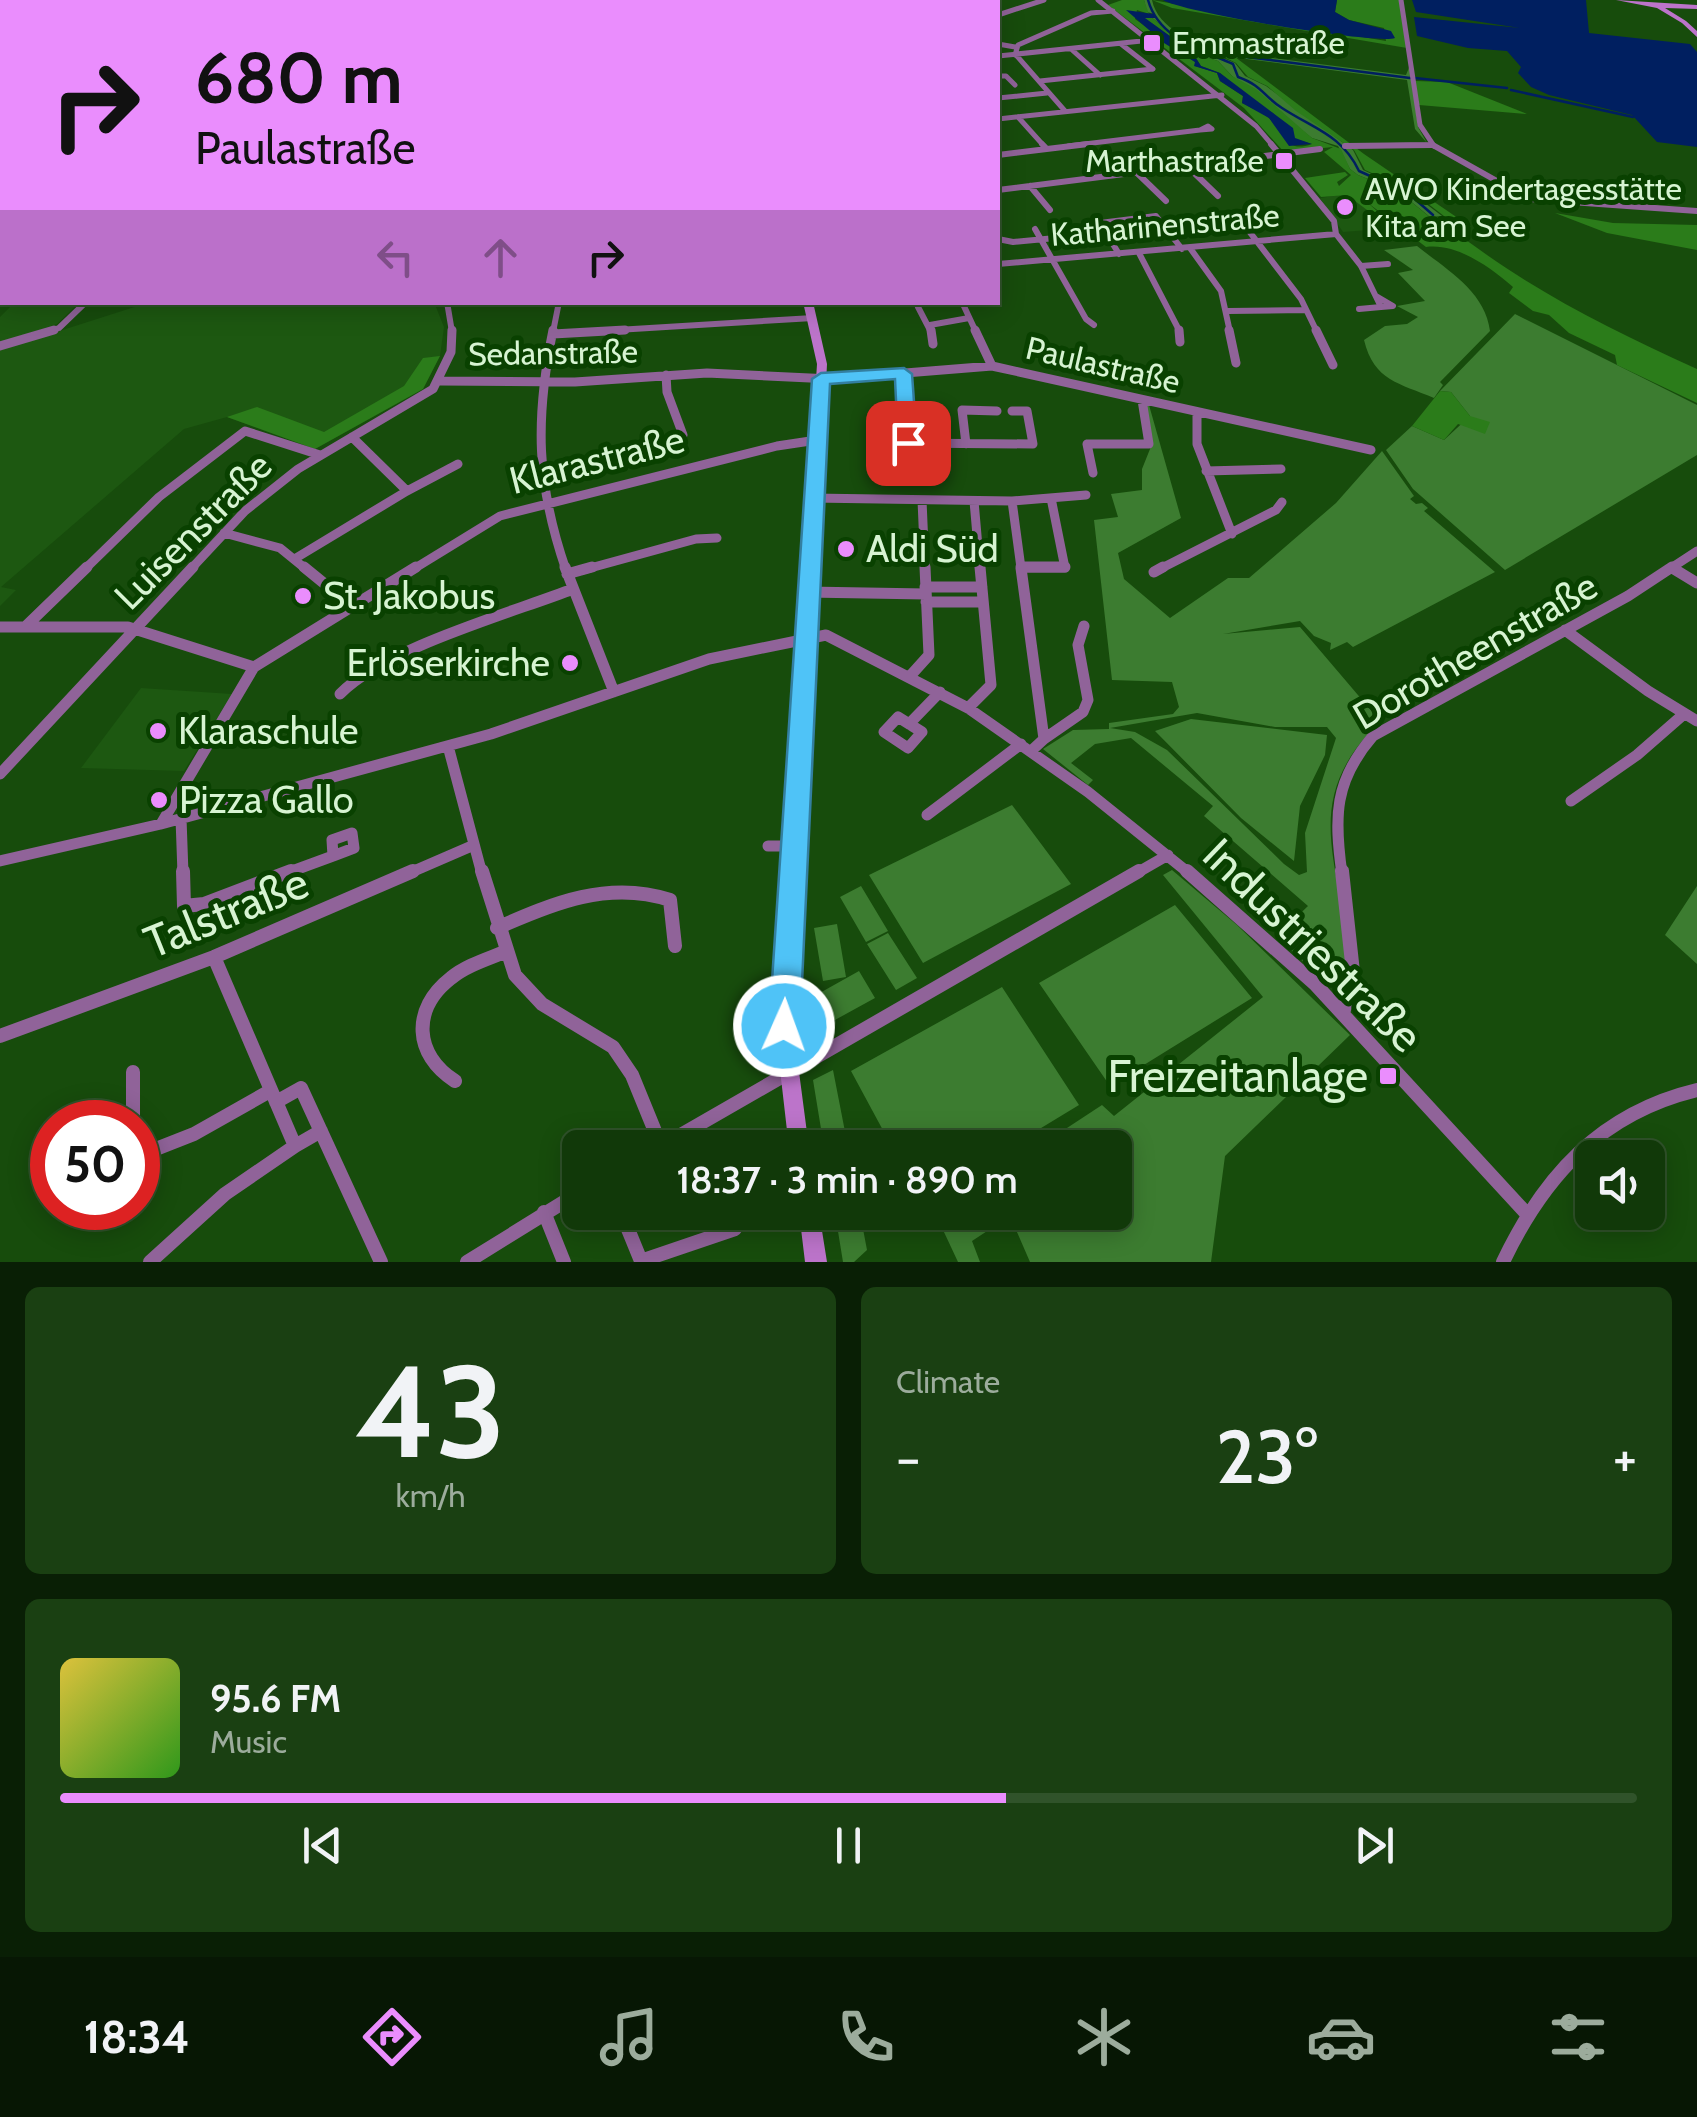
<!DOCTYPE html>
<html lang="en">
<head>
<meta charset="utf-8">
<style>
	body { margin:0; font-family:Cabin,sans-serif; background:#1a4012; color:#f1f3f6; height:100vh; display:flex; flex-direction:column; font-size:38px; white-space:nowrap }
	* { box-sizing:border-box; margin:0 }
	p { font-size:32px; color:#9cac9c }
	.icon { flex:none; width:55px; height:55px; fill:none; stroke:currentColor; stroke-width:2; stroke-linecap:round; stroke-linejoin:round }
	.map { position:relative; height:1262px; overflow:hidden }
	.details { display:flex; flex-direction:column; gap:25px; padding:25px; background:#091f05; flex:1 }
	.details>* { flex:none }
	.guide { position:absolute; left:0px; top:0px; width:1000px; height:305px; box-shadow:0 5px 25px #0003,0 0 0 2px #30532a; background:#ea8dfd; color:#111; overflow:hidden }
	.fabs { position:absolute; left:1575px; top:1140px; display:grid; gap:20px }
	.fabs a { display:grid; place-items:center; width:90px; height:90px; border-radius:15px; background:#113909; box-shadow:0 5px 25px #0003,0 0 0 2px #30532a; font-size:50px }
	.speed { position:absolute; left:30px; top:1100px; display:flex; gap:20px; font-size:50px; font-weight:700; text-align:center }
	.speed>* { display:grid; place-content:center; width:130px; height:130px; border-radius:50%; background:#113909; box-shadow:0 5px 25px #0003,0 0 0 2px #30532a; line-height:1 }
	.speed .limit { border:15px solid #d22; background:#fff; color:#111 }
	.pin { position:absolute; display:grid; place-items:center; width:85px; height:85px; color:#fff; margin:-42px; border-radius:20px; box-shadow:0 5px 15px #0006 }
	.me { position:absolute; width:110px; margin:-55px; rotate:2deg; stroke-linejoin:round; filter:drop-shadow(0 0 8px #0008) }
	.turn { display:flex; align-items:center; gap:35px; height:210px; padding:0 30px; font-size:45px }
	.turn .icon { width:130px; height:130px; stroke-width:2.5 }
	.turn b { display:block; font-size:70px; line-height:85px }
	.lanes { display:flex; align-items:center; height:95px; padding:0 30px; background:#0003; justify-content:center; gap:50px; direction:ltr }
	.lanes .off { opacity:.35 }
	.big { font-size:75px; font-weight:600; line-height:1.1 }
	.details .card { flex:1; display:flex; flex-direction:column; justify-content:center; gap:15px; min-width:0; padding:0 35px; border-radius:15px; background:#1a4012 }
	.details .dial { align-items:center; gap:0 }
	.dial b { font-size:130px; line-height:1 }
	.song { display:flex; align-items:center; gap:30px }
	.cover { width:120px; height:120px; border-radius:15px; background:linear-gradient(135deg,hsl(50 70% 55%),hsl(110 70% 35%)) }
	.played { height:10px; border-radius:5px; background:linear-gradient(90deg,#ea8dfd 60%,#30532a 60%) }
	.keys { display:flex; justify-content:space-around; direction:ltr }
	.heat { display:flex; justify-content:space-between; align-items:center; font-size:55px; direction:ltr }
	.details .tiles { flex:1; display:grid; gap:25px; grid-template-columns:1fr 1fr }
	.card:last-child { grid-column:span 2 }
	.trip { position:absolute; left:562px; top:1130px; width:570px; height:100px; border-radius:15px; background:#113909; box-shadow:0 5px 25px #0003,0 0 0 2px #30532a; font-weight:600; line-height:100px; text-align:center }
	.tabs { display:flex; height:160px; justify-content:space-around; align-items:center; background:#071704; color:#9cac9c }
	.tabs .icon { width:70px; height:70px }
	.tabs .selected { color:#ea8dfd }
	.tabs b { font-size:45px; color:#f1f3f6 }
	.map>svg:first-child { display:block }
</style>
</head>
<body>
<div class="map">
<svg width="1697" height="1262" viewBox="0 0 1697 1262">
	<rect width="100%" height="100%" fill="#174c0c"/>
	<path fill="#1d5811" d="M1347,194L1375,216L1393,228L1343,232L1320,198Z
		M14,303H79L57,324L0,343V317Z
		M147,303L434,302L444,327L440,356L423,389L315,449L227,417L184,429L1,587L16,590L0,606V350Z
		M141,688L232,694L184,771L81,768Z"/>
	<path fill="#3c7c30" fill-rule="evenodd" d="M1144,0H1152C1158,30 1195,40 1215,56L1217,51L1406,75L1410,65L1418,127L1427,143L1415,129L1407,80L1216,55L1235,63L1245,76L1266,86L1353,150L1363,170L1409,191L1442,216L1430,217L1398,191L1358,175L1350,169L1338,146L1312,138L1232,76L1218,61L1199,55L1151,17L1154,14L1147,12Z
		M1417,246C1447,270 1485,291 1490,331L1440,382L1443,385L1434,398C1399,383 1374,381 1364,340L1385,326L1407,324L1418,317L1397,306L1425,301L1398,273L1413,270L1384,250Z
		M1515,314L1697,405V455L1505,570L1413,489L1386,450L1412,426L1444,440L1470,416L1451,392L1440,391Z
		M1145,404L1149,405L1181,518L1118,553L1124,579L1170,618L1228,578H1249L1336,503L1382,451L1414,496L1410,499L1416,504L1422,503L1428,508L1424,511L1495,572L1353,647L1347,642L1330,650L1331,643L1314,636L1300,621L1223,634L1300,627L1375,715L1367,728L1370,732C1289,818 1361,892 1343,988L1326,984L1277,936L1308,906L1204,816L1213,806L1131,738L1095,744L1071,763L1093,780L1088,785L1043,749L1073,730L1109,729V723L1173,714L1179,707L1172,682L1112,680L1094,520L1118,517L1111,494L1142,490V469L1152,444ZM1197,713L1275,727H1327L1336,738L1305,833L1307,872L1299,875L1284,864L1167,750L1135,732L1110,728Z
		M1191,719L1327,735L1325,755L1300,806L1294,861L1241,818L1155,731Z
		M1012,805L1071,884L923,963L869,875Z
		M1172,870L1237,925L1350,1035L1225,1156L1211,1262H1030L1010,1216L972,1241L980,1262H958L936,1215L940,1213L1115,1212V1148L1038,1147L1102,1105L1114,1116L1263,997L1163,875Z
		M861,886L888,931L866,942L840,897Z
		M1697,886V964L1665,935Z
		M1175,905L1252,998L1110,1086L1039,983Z
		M837,924L846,977L823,981L814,928Z
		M888,933L917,978L896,990L867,944Z
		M859,971L875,998L824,1026L809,999Z
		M1002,987L1079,1105L1010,1147H892L851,1071Z
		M833,1070L848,1147H824L813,1080Z
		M835,1213H860L867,1250L854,1262H843Z"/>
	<path fill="#2b7c1a" d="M1122,0H1144L1149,14L1137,10L1135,19L1195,62V66L1217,73L1220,81L1243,96L1242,103C1252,108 1265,113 1273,122C1286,137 1287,153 1312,144L1295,139L1273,113L1260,107L1220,73L1201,66L1192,52L1144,18L1151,17L1199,55L1218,61L1232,76L1256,89L1312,138L1341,149L1350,169L1358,175L1398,191L1431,218L1444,216L1410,190L1365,170L1354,150L1296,111L1267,86L1248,77L1236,63L1212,51L1235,57L1364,154L1471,227H1449C1530,290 1604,326 1697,369V403L1617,365L1615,355L1569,333L1549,315L1533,311L1509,293L1513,287C1490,267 1457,243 1426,247L1368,203L1396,228L1381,231L1391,228L1347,195L1321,197L1305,178L1345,172L1348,175L1337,182L1339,186L1351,175L1324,152L1333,147L1284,152L1244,108L1108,5Z
		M1152,0L1386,41L1384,28L1349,20L1335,12L1337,0H1399L1407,48L1172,8Z
		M1415,81L1447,82L1527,114L1419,105Z
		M1555,213L1613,223L1697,225V250L1607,233Z
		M440,356L423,389L315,449L227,417L257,407L324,432L404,386L423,358Z
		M1440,391L1451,392L1470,416L1490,422L1485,434L1458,424L1444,440L1412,426Z"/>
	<path fill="#001f60" d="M1163,0H1337L1335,12L1349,20L1391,31L1395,38C1377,45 1181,12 1163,0Z
		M1412,0H1586L1589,33L1690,44L1697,52V147L1657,142L1632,115L1549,95L1531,87L1518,73L1521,67L1507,51L1468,48L1417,36L1414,17L1520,28L1416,12Z
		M1126,10L1153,14L1156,18H1145L1192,52L1201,66L1220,73L1293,128L1295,138L1312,144L1289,146L1269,118L1242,103L1243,96L1220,81L1217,73L1194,66L1195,62L1164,43Z"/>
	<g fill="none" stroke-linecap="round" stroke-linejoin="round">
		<path stroke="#001f60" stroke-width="2.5" d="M1148,0C1159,39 1200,49 1233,64L1238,77C1263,86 1263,96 1282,108C1314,129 1342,135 1359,171L1408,193L1433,215
			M1197,49L1211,52
			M1216,53L1410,78
			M1415,78L1507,88
			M1511,90L1633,117"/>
		<path stroke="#906399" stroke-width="5" d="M225,0L234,2
			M586,0L592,2
			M878,0L887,2
			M1098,0L1256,126L1273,146
			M1401,0L1420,125L1434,146
			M41,2L53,0
			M121,2L130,0
			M263,2L272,0
			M337,2L346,0
			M491,2L499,0
			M553,2L561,0
			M621,2L629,0
			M770,2L777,0
			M894,2L901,0
			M952,2L958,0
			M998,15L1044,0
			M998,44L1015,47
			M1121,44L1153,69
			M1071,49L1100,75
			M1015,55L1018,45L1091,13L1113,11
			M1016,55L1065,111
			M998,56L1151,40
			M998,76H1006L1015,85
			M1040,81L1153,69
			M998,98L1047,93
			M1018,117L1044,146
			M998,119L1222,95
			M1208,126L1212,129L1200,130Z
			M1068,146L1200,130
			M1345,146L1432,145"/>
		<path stroke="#906399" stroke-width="6" d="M1042,144L1045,147
			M1271,144L1334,221L1336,234
			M1431,144L1529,199L1697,211
			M1345,146L1432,145
			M998,155L1088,144
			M1187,166L1218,196
			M1137,173L1166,201
			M1030,186L1050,210
			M998,190L1320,149
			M1242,222L1301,299L1317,332
			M1201,225L1270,217
			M1035,229L1086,319L1094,325
			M1336,234L1361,266L1381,307L1359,309
			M998,239L1013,242L1066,237
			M1190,248L1221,291L1230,332
			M1139,253L1180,332
			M1119,254L1100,223L1156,216L1182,249
			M998,264L1336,234
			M1361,266L1388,264
			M1376,296L1393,306L1381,307
			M447,302L452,332
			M962,302L976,332
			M918,307L931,332
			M1228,311L1306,310
			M930,325L969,318
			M46,332L59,328L86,302
			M553,332L559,302
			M584,332L813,318"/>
		<path stroke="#906399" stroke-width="9" d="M553,330C535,419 536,483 566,570
			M931,330L933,344
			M975,330L992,366
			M1179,330L1180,342
			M1229,330L1236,363
			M1316,330L1333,365
			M553,334L625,330
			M0,346L54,330
			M904,373L907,443L1033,444L1027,411H1012
			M666,375L667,392L683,435L669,438
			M440,381L575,382L707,373L831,379L992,366L1371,450
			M1197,412V444L1232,534
			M966,444L962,410L997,411
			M1206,471L1281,469
			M1093,473L1087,444H1149L1142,400
			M407,491L458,464
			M812,498L1012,501L1086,495
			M922,500L925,570
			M974,501L980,570
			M1012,501L1021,568H1065L1051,498
			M224,533L280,548L307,570
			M296,558L407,491L352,437
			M84,570L159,497L245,431L320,455
			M190,570L245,511L298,469L433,389L451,352L452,330
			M412,570L500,516L777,446L817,440
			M583,570L696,539L717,538
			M1158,570L1276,510L1282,502
			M1668,570L1697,551"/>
		<path stroke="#906399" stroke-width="11" d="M304,567L353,607
			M565,567L614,692
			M1021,567H1065
			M1021,568L1044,739L1031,751
			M1674,569L1697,583
			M1154,572L1163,567
			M567,574L592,567
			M925,587H982
			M807,592L926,594
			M926,602H983
			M0,627H128L254,667
			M25,627L87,567
			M1565,630L1648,691L1697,721
			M911,675L929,655L925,567
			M340,694C383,649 511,613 573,589
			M968,708L991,685L980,567
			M898,717L922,732L908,748L884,732Z
			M909,724L940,692
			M1044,739L1083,712L1088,700L1078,645L1084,626
			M448,746L482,874
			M0,774L193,567
			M1571,801L1637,755L1684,714
			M927,815L1021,744
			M181,818L183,874
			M161,824L254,667L416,567
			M352,833L354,848L333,856L332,840Z
			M768,846H792
			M0,861L161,824L491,734L709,659L826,635L968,708L1088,792L1190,874
			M284,874L333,856
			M407,874L474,845
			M1135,874L1168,855
			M1342,874C1334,817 1334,781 1373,736L1628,596L1672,567"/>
		<path stroke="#906399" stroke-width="14" d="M183,871L184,906L204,904L291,871
			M482,871L515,975L542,1004L613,1047L632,1075L661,1146
			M1187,871L1315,984L1526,1213
			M1342,871L1353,972L1343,1014
			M497,928C553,903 609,880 670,900L675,946
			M214,957L295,1146L321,1131
			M0,1036L214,957L413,871
			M133,1072V1122
			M455,1081C414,1055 411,1009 451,978C467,965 488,959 507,951
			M276,1102L301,1088L381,1262
			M658,1148L1139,871
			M138,1156L194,1134L270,1091
			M544,1212L564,1262
			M621,1212L641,1261L735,1229
			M150,1262L225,1194L295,1146
			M467,1262L580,1192
			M1503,1262C1544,1176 1601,1113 1697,1090"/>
		<path fill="#bc74ca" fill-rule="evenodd" d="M1616,0L1697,5V9L1665,8L1686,21L1697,31V37L1682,23L1657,8Z
			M803,302H813L827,364L793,1026L809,1148H789L775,1026L817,364Z
			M799,1212H819L827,1262H805Z"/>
		<path fill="#dd81f0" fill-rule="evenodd" d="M0,146L2,147V152H0Z"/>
		<g stroke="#a2c69c" stroke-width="5">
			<path id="rail" d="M438,2L444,0"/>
		</g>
		<use href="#rail" stroke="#094100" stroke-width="2.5" stroke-dasharray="4" stroke-linecap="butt"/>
	</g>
	<path fill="#4fc3f7" stroke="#337fa1" stroke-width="2.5" d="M904,368L912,374L917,443L908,449L898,443L895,379L830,384L800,1026L795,1037L784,1041L773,1037L769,1026L812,379L821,373Z"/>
	<g fill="#ea8dfd" stroke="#094100" stroke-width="4">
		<rect x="1142" y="33" width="20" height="20" rx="5"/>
		<rect x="1274" y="151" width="20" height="20" rx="5"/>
		<circle cx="1345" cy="207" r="10"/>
		<circle cx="846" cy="549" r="10"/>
		<circle cx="303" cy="596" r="10"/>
		<circle cx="570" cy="663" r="10"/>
		<circle cx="158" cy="731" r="10"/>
		<circle cx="159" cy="800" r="10"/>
		<rect x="1378" y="1066" width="20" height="20" rx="5"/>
	</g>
	<g text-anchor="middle" stroke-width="10" stroke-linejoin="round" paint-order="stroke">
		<g font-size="32" fill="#d7f4d2" stroke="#094100" text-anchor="start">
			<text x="1172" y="54">Emmastraße</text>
			<text x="1264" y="172" text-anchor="end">Marthastraße</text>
			<text x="1365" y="200">AWO Kindertagesstätte<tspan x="1365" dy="37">Kita am See</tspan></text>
		</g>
		<g font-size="32" fill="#d7f4d2" stroke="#094100">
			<text transform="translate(1165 225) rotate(-5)" y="11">Katharinenstraße</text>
			<text transform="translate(553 353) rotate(-1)" y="11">Sedanstraße</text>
			<text transform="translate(1103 365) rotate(13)" y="11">Paulastraße</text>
		</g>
		<g font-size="38" fill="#d7f4d2" stroke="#094100">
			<text transform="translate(597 460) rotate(-14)" y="13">Klarastraße</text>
			<text transform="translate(193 531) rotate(-45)" y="13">Luisenstraße</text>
			<text transform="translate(1475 651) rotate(-30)" y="13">Dorotheenstraße</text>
		</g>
		<g font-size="38" fill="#d7f4d2" stroke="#094100" text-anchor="start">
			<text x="866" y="562">Aldi Süd</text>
			<text x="323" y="609">St. Jakobus</text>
			<text x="550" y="676" text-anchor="end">Erlöserkirche</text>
			<text x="178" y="744">Klaraschule</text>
			<text x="179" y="813">Pizza Gallo</text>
		</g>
		<g font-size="45" fill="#d7f4d2" stroke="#094100">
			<text transform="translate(226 912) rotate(-22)" y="16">Talstraße</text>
			<text transform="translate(1313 945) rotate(44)" y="16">Industriestraße</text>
		</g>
		<g font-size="45" fill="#d7f4d2" stroke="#094100" text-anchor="end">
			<text x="1368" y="1092">Freizeitanlage</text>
		</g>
	</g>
</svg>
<div class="fabs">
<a><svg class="icon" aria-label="sound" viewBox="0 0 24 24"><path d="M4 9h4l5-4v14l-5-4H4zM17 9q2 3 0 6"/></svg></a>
</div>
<div class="speed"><div class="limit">50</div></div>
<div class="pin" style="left:908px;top:443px;background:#d93025"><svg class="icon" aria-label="arrive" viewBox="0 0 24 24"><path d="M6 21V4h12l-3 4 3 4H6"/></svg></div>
<svg class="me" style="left:784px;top:1026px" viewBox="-20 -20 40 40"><circle r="17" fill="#4fc3f7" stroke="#fff" stroke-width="3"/><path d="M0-11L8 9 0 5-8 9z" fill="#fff"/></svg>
<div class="trip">18:37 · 3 min · 890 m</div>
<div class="guide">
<div class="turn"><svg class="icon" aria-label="right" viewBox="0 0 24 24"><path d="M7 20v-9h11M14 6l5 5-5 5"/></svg><div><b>680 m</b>Paulastraße</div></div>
<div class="lanes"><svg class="icon off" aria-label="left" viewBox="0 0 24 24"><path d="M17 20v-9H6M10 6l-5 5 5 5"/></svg><svg class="icon off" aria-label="ahead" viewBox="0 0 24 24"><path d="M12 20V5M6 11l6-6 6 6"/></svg><svg class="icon" aria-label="right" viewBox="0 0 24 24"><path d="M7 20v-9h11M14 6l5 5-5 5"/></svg></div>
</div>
</div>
<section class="details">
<div class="tiles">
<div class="card dial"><b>43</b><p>km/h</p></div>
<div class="card"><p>Climate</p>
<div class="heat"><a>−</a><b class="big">23°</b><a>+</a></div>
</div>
<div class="card">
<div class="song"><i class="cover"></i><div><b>95.6 FM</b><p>Music</p></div></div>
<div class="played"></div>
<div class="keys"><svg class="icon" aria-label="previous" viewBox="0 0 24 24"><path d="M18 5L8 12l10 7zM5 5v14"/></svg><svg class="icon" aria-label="pause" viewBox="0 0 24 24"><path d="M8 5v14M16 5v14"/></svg><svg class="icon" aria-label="next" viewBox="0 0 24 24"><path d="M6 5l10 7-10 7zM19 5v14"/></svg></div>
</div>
</div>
</section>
<nav class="tabs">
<b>18:34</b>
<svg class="icon selected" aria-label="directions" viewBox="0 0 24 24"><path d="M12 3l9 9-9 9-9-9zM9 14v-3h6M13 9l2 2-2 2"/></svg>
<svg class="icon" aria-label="music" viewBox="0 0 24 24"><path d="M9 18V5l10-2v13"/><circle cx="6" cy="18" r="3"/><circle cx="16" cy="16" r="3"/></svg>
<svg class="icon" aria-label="phone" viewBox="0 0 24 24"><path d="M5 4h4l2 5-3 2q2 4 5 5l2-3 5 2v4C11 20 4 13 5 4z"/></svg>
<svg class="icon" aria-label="climate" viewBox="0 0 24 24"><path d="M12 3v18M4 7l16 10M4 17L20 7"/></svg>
<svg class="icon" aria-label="car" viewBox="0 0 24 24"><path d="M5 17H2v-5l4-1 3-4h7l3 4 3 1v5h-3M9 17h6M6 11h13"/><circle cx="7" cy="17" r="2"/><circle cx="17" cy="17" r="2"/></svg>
<svg class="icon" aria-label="filters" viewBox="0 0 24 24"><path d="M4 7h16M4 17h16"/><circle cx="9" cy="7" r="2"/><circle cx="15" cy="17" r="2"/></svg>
</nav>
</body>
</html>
